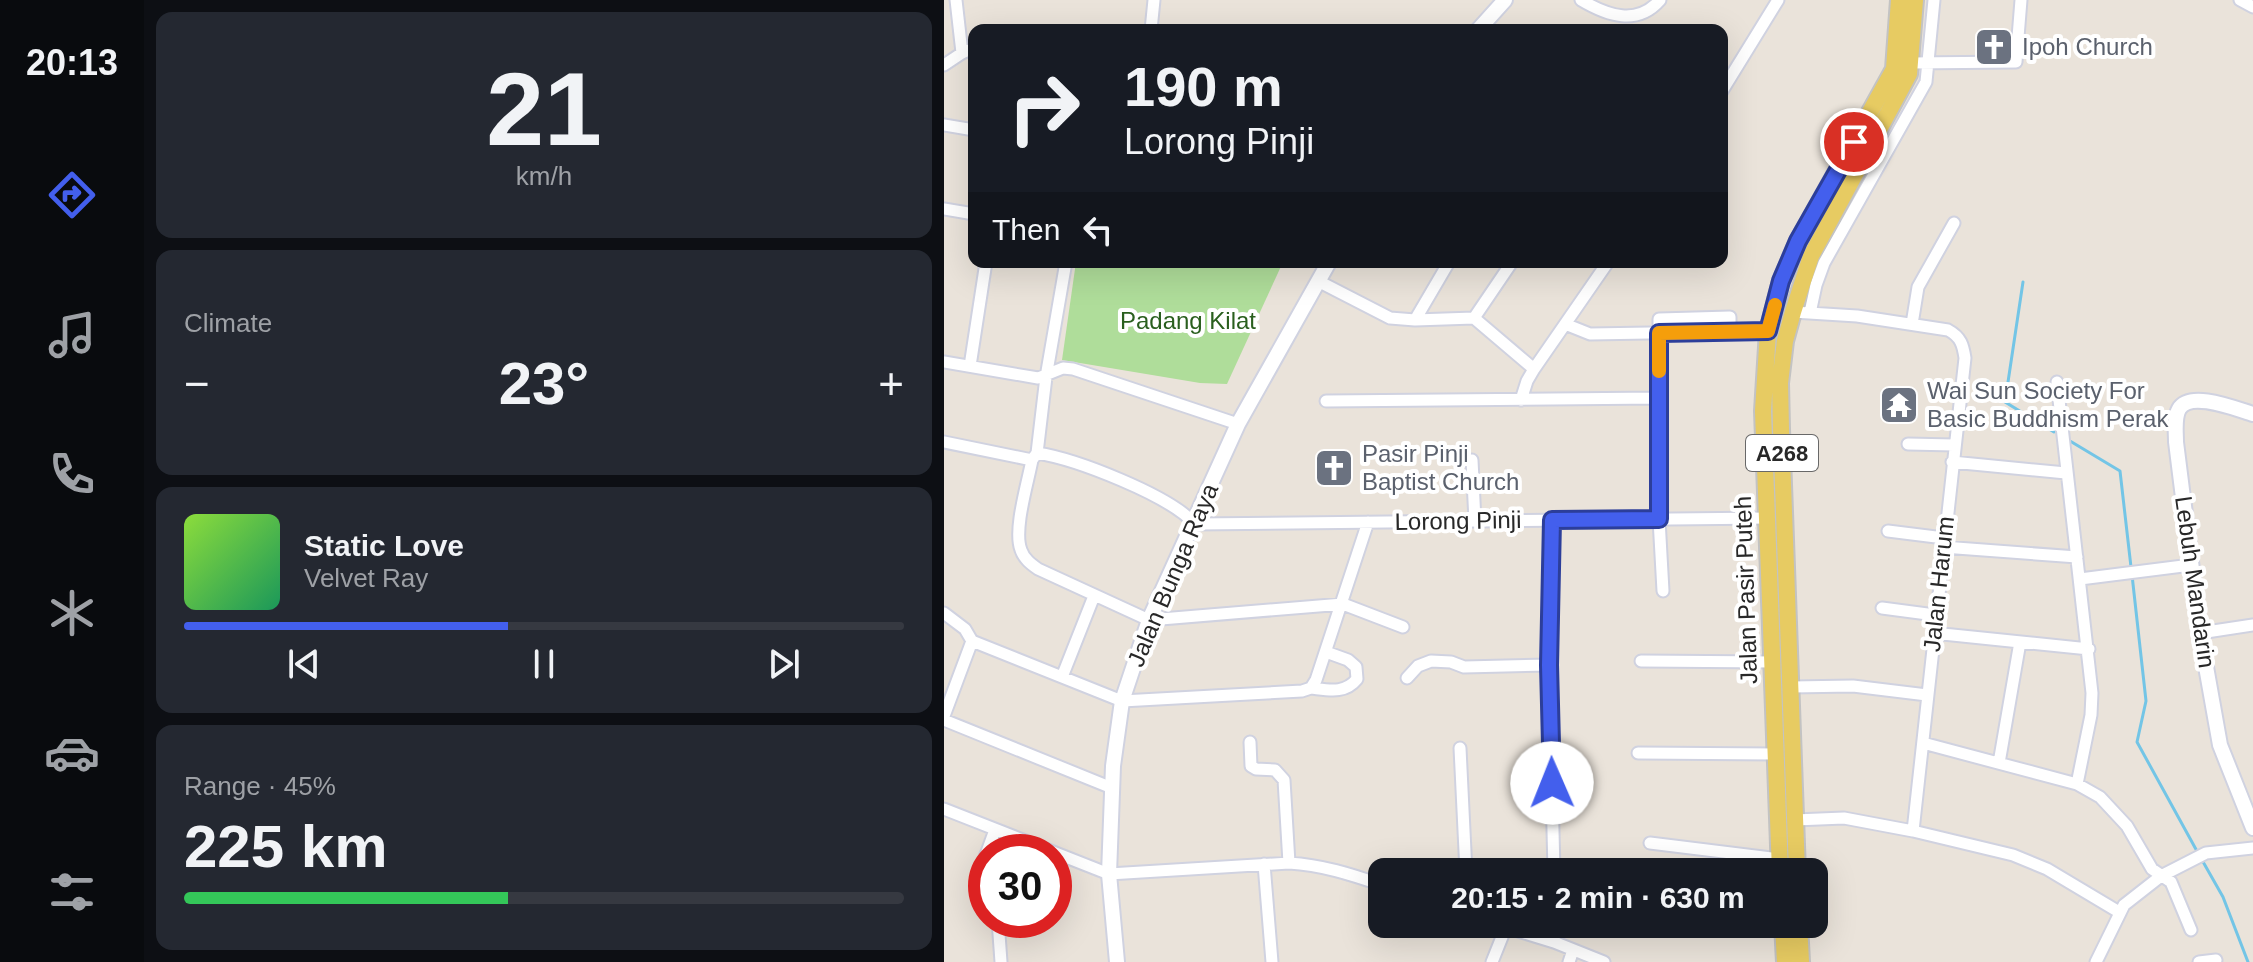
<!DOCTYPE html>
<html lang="en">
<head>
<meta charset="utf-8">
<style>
	body { margin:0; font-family:Helvetica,sans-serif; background:#242831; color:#f1f3f6; height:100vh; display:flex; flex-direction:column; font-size:30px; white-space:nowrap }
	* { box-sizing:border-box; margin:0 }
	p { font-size:26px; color:#9ea1a6 }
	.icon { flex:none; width:44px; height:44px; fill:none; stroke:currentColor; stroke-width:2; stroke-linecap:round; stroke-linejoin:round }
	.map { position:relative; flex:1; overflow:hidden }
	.drawer { display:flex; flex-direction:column; gap:12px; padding:12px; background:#0d0f14; width:800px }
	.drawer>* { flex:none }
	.top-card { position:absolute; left:24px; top:24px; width:760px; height:244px; border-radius:16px; box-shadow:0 8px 32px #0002; background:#171b24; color:#f1f3f6; overflow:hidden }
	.speed { position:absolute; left:24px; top:834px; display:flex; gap:16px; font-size:40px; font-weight:700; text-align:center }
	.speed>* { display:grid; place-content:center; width:104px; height:104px; border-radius:50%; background:#171b24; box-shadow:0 8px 32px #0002; line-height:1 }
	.speed .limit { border:12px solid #d22; background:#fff; color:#111 }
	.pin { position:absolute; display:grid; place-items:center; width:68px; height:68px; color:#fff; margin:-34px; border:4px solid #fff; border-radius:50%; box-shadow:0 2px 8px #0007 }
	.me { position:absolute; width:88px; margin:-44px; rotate:359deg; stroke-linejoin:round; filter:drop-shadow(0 0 6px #0008) }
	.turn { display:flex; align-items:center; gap:28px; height:168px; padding:0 24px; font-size:36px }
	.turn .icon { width:104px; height:104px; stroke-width:2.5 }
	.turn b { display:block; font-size:56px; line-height:68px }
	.then { display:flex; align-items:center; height:76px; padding:0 24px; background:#0003; gap:16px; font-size:30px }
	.big { font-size:60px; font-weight:800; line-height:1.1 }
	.drawer .widget { flex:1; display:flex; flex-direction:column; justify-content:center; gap:12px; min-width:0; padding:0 28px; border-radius:16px; background:#242831 }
	.drawer .dial { align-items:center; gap:0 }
	.dial b { font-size:104px; line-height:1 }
	.song { display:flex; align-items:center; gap:24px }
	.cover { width:96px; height:96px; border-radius:12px; background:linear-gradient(135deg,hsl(90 70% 55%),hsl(150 70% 35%)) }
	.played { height:8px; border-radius:4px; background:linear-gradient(90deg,#435fed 45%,#363941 45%) }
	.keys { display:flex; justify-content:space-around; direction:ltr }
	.heat { display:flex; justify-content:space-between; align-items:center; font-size:44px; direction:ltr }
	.charge { height:12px; border-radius:6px; background:linear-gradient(90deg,#34c759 45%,#363941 0) }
	.trip { position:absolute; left:424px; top:858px; width:460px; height:80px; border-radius:16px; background:#171b24; box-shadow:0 8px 32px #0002; font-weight:800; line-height:80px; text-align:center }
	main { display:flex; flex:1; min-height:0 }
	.tab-bar { display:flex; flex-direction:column; width:144px; justify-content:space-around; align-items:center; background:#090b0e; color:#9ea1a6 }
	.tab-bar .icon { width:56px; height:56px }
	.tab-bar .current { color:#435fed }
	.tab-bar b { font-size:36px; color:#f1f3f6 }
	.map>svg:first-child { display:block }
</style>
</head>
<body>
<main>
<nav class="tab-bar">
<b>20:13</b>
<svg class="icon current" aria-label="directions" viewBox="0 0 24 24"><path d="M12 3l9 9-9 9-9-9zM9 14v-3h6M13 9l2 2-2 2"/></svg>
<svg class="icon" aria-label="music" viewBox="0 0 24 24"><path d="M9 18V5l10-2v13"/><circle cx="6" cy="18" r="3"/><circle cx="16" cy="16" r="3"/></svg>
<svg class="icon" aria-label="phone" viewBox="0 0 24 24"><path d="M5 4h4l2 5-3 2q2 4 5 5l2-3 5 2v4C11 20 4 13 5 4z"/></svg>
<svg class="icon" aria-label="climate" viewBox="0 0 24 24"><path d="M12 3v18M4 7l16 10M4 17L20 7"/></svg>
<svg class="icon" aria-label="car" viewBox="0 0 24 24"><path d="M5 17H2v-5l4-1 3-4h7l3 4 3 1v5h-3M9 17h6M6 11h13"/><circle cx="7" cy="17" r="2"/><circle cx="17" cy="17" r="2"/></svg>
<svg class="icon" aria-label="filters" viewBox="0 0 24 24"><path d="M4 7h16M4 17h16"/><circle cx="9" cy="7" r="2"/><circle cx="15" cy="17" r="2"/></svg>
</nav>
<section class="drawer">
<div class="widget dial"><b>21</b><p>km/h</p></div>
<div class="widget"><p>Climate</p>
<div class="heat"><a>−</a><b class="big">23°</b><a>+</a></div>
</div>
<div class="widget">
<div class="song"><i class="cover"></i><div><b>Static Love</b><p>Velvet Ray</p></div></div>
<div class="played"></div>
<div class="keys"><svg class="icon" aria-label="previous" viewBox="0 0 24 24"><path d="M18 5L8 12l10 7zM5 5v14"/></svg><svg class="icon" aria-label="pause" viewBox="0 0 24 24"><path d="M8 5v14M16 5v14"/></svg><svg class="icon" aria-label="next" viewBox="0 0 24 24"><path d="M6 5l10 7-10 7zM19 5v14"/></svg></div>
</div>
<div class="widget"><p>Range · 45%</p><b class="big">225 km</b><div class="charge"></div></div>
</section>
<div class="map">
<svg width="1309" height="962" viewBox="0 0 1309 962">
	<rect width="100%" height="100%" fill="#eae3da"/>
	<path fill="#afdd9a" d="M132,262H339L283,384L256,383L118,360Z"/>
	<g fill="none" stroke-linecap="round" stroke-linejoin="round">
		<path stroke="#73c5e6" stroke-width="3" d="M1079,282L1061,402L1110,432
			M1126,441L1176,471L1187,567
			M1188,575L1202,701L1193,742L1254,853
			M1258,860L1279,897L1304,962"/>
		<g stroke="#d0d2e0" stroke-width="15">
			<path id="street" d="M12,0L18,53
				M637,0C664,16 693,26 716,0
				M1296,0L1309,7
				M207,30L210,0
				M967,63L1072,62L1077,0
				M0,65L18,53L30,48
				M778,91L834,0
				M0,125L30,130
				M0,209L30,214
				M122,262L102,377L93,453L88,460C84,482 69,530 77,550C80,559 87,564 94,569L205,620L399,604L459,627
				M374,281L446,318L471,320L530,318L568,262
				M849,312L913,316L1004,330C1017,337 1019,345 1021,358L969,831
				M866,313L872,285L880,263L982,82L990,0
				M530,318L590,369
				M471,320L505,262
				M621,324L646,334L824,331
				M968,324L974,287L1010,223
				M0,362L94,378L119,368L129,369L294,424
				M26,366L42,262
				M1113,382L1148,693L1147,715L1133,784
				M577,400L583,381L590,369L664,262
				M382,401L715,398
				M0,442L88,460
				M964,444L1010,445
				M93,453C132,459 225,495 251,524L825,518
				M528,460L531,521
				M1008,462L1122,473
				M608,520L605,665L610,872
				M944,531L1000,538
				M999,547L1133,557
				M1136,579L1247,565
				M719,591L715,519V319L786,317V332
				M938,608L991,615
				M0,613L21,629L28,641L178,701L358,691L367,688L372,680L424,522
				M989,633L1145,649
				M1256,633L1309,625
				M697,661L829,662
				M118,677L150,596
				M463,678L474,666L487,661L507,662L520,667L605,665
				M848,687L909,686L983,695
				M367,688C385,690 401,694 413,679L412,667L404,660L382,652
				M0,716L28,641
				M0,720L168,788
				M306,742L307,766L312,769L331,770L340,780L345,863
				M979,743L1133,784L1156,797L1183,826L1208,869L1227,882L1247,930
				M516,748L522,872
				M694,753L831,754
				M1055,763L1076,642
				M0,809L165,874L345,863C378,865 406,874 438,885
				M851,820L900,818L969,831L1069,855L1103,869L1175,912
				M706,843L836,859
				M43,852L51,830
				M42,854L38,867L42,872
				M320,864L328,962
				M54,920L57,962
				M551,924L610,942L660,962
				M610,942L611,924
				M548,962L562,927
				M625,962L629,950
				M1152,962L1180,905L1217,876L1262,853L1309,848
				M1255,962L1272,960"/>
		</g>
		<g stroke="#d0d2e0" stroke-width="18">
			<path id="secondary" d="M534,30L561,0
				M1309,414C1292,409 1246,390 1235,409C1230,418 1232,432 1232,442L1256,633L1276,745L1309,828
				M173,962L165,874L169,766L178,701L205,620L294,424L385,262"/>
		</g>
		<g stroke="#c3c3c3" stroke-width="20">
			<path id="primary" d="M836,872L819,411L824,331L837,281L854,241L950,69L955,0
				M853,872L837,429L836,383L841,341L849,312L867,256L965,74L971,0
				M839,924L841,962
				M855,924L857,962"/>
		</g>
		<use href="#street" stroke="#fff" stroke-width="11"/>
		<use href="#secondary" stroke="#fff" stroke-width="14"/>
		<use href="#primary" stroke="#e7cb62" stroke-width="16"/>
	</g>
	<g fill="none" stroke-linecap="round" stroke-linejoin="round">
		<g stroke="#2c3e9a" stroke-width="20">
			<path id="route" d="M608,783L605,665L608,520L715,519V333L824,331L837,281L854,241L910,142"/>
		</g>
		<use href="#route" stroke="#435fed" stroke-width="14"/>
		<path stroke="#f59e0b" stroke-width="14" d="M715,371V333L824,331L831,305"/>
	</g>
	<defs>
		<g id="church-square" transform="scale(2)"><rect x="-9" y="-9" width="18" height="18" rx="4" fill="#6b7280" stroke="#fff"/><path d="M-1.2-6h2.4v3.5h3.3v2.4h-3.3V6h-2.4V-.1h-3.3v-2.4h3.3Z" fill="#fff"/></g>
		<g id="temple-square" transform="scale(2)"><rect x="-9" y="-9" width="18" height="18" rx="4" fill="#6b7280" stroke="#fff"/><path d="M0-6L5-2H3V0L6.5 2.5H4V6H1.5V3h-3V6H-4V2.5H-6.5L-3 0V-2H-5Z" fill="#fff"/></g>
	</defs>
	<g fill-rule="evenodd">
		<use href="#church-square" x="1050" y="47"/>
		<use href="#temple-square" x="955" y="405"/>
		<use href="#church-square" x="390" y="468"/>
	</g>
	<g text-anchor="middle" stroke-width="8" stroke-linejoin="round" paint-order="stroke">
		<rect fill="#fff" stroke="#686868" stroke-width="2" x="802" y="435" width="72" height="36" rx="6"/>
		<g font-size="22" font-weight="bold" fill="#282828">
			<text x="838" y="461">A268</text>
		</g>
		<g font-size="24" fill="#5b616d" stroke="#fff" text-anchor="start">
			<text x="1078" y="55">Ipoh Church</text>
			<text x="983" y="399">Wai Sun Society For<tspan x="983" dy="28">Basic Buddhism Perak</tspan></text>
			<text x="418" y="462">Pasir Pinji<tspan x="418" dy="28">Baptist Church</tspan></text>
		</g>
		<g font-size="24" fill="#2a5f1e" stroke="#fff">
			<text x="244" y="329">Padang Kilat</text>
		</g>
		<g font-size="24" fill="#282828" stroke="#fff">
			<text transform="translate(514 521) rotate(-1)" y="8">Lorong Pinji</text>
			<text transform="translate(229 575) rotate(-67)" y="8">Jalan Bunga Raya</text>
			<text transform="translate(1251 582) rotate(82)" y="8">Lebuh Mandarin</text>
			<text transform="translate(995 584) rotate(-84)" y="8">Jalan Harum</text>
			<text transform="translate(802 590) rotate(-92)" y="8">Jalan Pasir Puteh</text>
		</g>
	</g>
</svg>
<div class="speed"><div class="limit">30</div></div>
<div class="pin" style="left:910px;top:142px;background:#d93025"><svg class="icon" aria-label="arrive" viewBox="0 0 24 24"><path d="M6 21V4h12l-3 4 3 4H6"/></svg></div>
<svg class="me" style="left:608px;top:783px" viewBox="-20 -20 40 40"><circle r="19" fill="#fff"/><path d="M0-13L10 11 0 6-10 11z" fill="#435fed"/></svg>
<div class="trip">20:15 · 2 min · 630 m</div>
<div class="top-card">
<div class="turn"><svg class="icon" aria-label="right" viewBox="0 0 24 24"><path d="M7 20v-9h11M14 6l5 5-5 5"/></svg><div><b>190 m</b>Lorong Pinji</div></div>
<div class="then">Then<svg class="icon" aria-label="left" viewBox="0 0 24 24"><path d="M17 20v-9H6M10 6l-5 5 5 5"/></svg></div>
</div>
</div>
</main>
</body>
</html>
